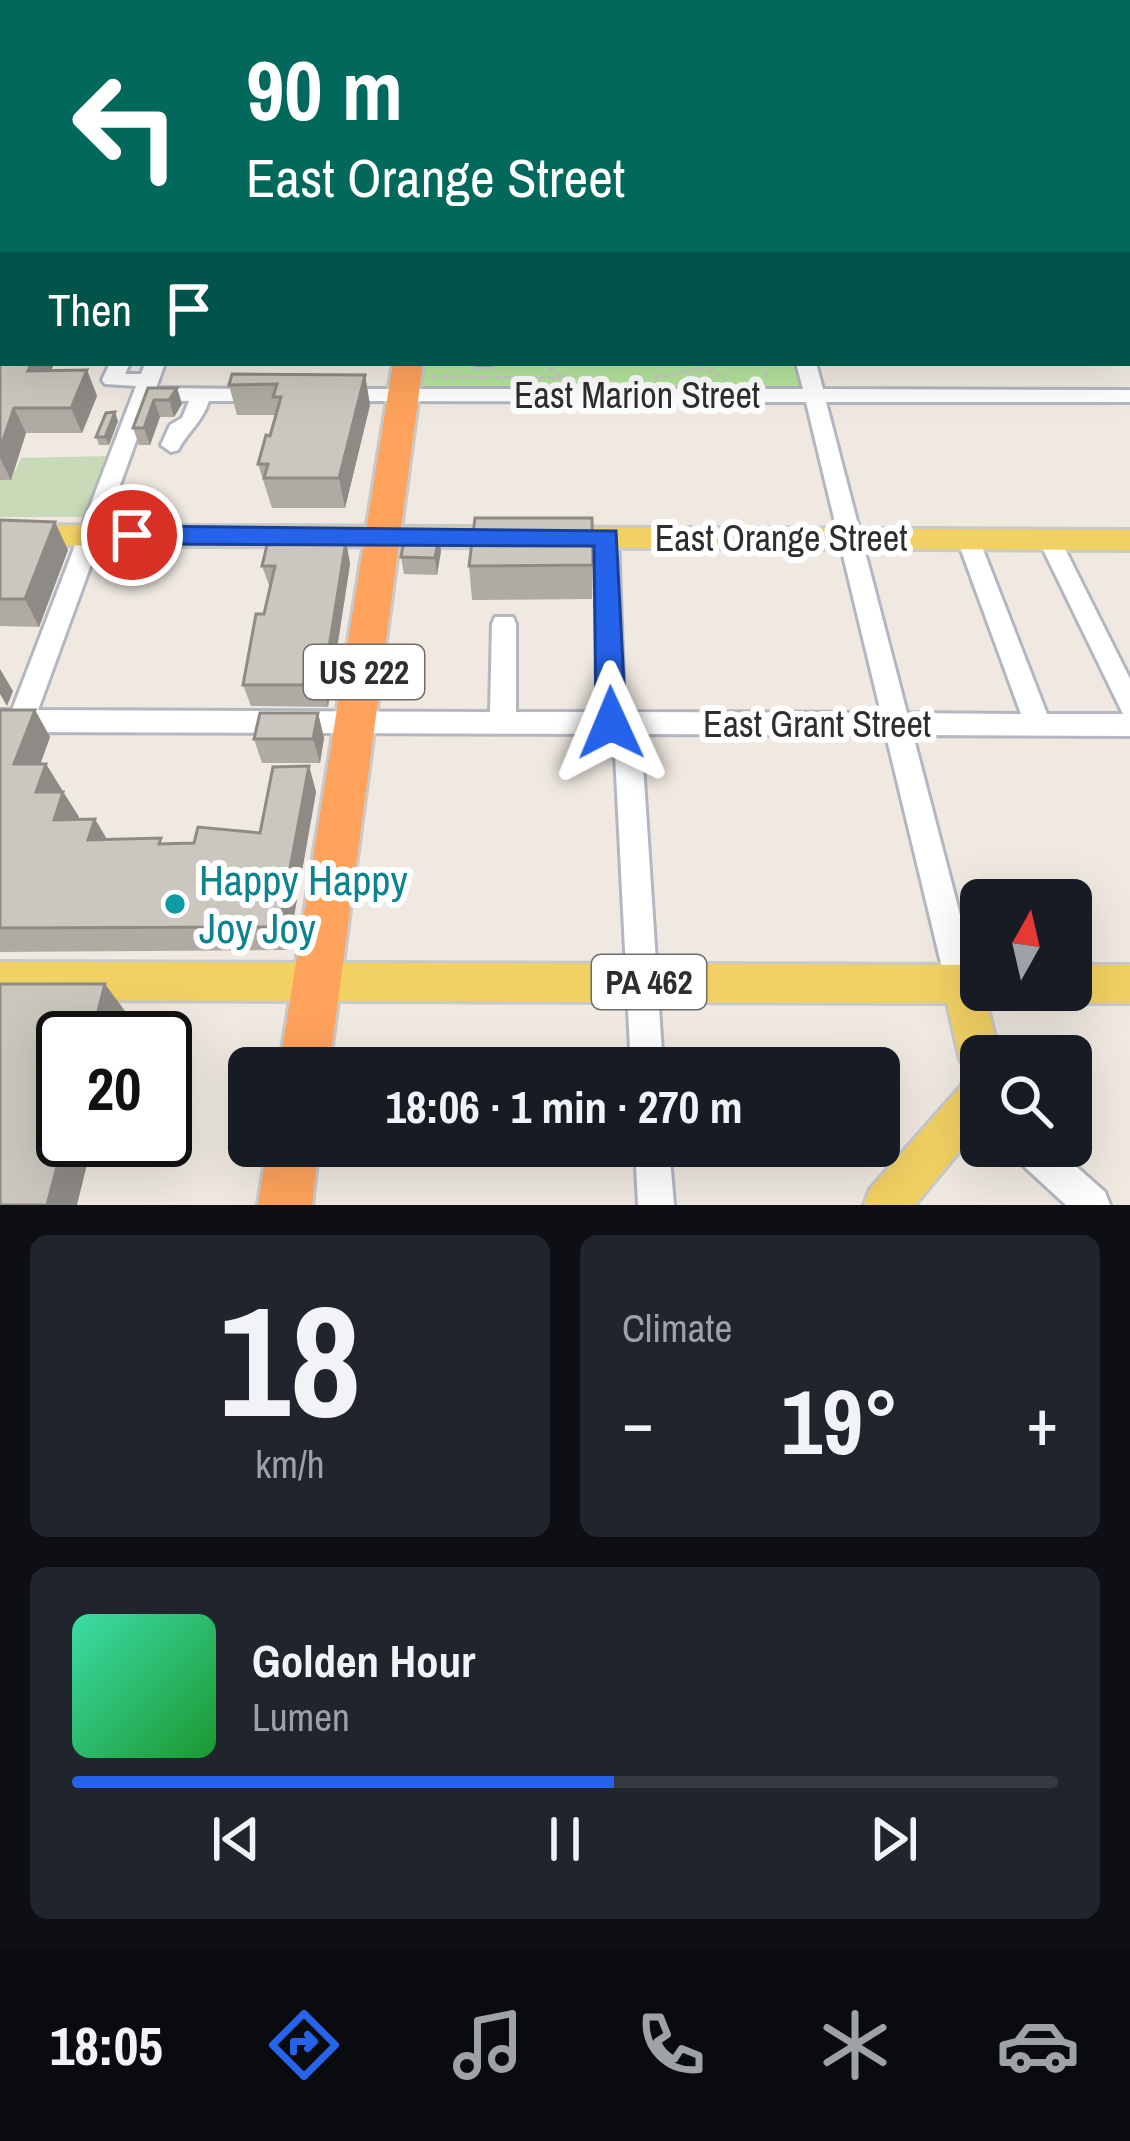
<!DOCTYPE html>
<html lang="en">
<head>
<meta charset="utf-8">
<style>
	body { margin:0; font-family:"Archivo Narrow",sans-serif; background:#20242c; color:#f1f3f6; height:100vh; display:flex; flex-direction:column; font-size:45px; white-space:nowrap }
	* { box-sizing:border-box; margin:0 }
	p { font-size:39px; color:#9ea1a6 }
	.icon { flex:none; width:66px; height:66px; fill:none; stroke:currentColor; stroke-width:2; stroke-linecap:round; stroke-linejoin:round }
	.map { position:relative; height:1205px; overflow:hidden }
	.details { display:flex; flex-direction:column; gap:30px; padding:30px; background:#0d0f14; flex:1 }
	.details>* { flex:none }
	.top-card { position:absolute; left:0px; top:0px; width:1131px; height:366px; box-shadow:0 12px 48px #0002; background:#00695c; color:#fff; overflow:hidden }
	.needle { width:78px; rotate:8deg }
	.controls { position:absolute; left:960px; top:879px; display:grid; gap:24px }
	.controls a { display:grid; place-items:center; width:132px; height:132px; border-radius:18px; background:#171b24; box-shadow:0 12px 48px #0002; font-size:60px }
	.speed { position:absolute; left:36px; top:1011px; display:flex; gap:24px; font-size:60px; font-weight:700; text-align:center }
	.speed>* { display:grid; place-content:center; width:156px; height:156px; border-radius:50%; background:#171b24; box-shadow:0 12px 48px #0002; line-height:1 }
	.speed .limit { border:6px solid #111; border-radius:18px; background:#fff; color:#111 }
	.pin { position:absolute; display:grid; place-items:center; width:102px; height:102px; color:#fff; margin:-51px; border:6px solid #fff; border-radius:50%; box-shadow:0 3px 12px #0007 }
	.me { position:absolute; width:132px; margin:-66px; rotate:359deg; stroke-linejoin:round; filter:drop-shadow(0 0 9px #0008) }
	.turn { display:flex; align-items:center; gap:42px; height:252px; padding:0 48px; font-size:54px }
	.turn .icon { width:156px; height:156px; stroke-width:2.5 }
	.turn b { display:block; font-size:84px; line-height:102px }
	.then { display:flex; align-items:center; height:114px; padding:0 48px; background:#0003; gap:24px; font-size:45px }
	.big { font-size:90px; font-weight:800; line-height:1.1 }
	.details .widget { flex:1; display:flex; flex-direction:column; justify-content:center; gap:18px; min-width:0; padding:0 42px; border-radius:18px; background:#20242c }
	.details .dial { align-items:center; gap:0 }
	.dial b { font-size:156px; line-height:1 }
	.song { display:flex; align-items:center; gap:36px }
	.cover { width:144px; height:144px; border-radius:18px; background:linear-gradient(135deg,hsl(160 70% 55%),hsl(130 70% 35%)) }
	.played { height:12px; border-radius:6px; background:linear-gradient(90deg,#2563eb 55%,#363941 55%) }
	.keys { display:flex; justify-content:space-around; direction:ltr }
	.heat { display:flex; justify-content:space-between; align-items:center; font-size:66px; direction:ltr }
	.details .tiles { flex:1; display:grid; gap:30px; grid-template-columns:1fr 1fr }
	.widget:last-child { grid-column:span 2 }
	.trip { position:absolute; left:228px; top:1047px; width:672px; height:120px; border-radius:18px; background:#171b24; box-shadow:0 12px 48px #0002; font-weight:800; line-height:120px; text-align:center }
	.dock { display:flex; height:192px; justify-content:space-around; align-items:center; background:#090b0e; color:#9ea1a6 }
	.dock .icon { width:84px; height:84px }
	.dock .on { color:#2563eb }
	.dock b { font-size:54px; color:#f1f3f6 }
	.map>svg:first-child { display:block }
</style>
</head>
<body>
<div class="map">
<svg width="1130" height="1205" viewBox="0 0 1130 1205">
	<rect width="100%" height="100%" fill="#efe9e1"/>
	<path fill="#b6e59e" d="M425,363H800L806,388L421,391Z"/>
	<path fill="#c8d9b8" d="M109,456L87,517H0V480H11L21,458Z"/>
	<g fill="none" stroke-linecap="round" stroke-linejoin="round">
		<g stroke="#b4b7c1" stroke-width="6">
			<path id="minor" d="M491,0H569L572,3H494Z
				M3,51V62L0,63V52Z
				M110,363H130L125,374H141L145,363H165L156,388L264,389L274,395L264,401H209C201,424 189,430 178,450L171,452L161,445L170,425L182,418L189,401L151,400L38,710L490,712L492,624L495,617H513L516,624V712H598L596,537L607,529L618,537L624,712L881,713L806,402L340,401L330,395L340,389H803L796,363H816L823,389L1130,390V402H826L907,713L1021,714L957,539L968,531L979,539L1047,714H1123L1038,539L1049,531L1060,539L1130,679V736L913,735L978,984L973,995L962,999L951,995L946,984L886,735L641,734L663,1068H631L614,734L0,732V710H12L136,386L105,384L102,380Z
				M635,1146H669L674,1205H638Z
				M1010,1146H1053L1105,1192L1110,1205H1066L1015,1158Z"/>
		</g>
		<g stroke="#c9c9c9" stroke-width="6">
			<path id="major" d="M164,0H180L162,3Z
				M985,0H1001L1002,3H986Z
				M1128,116H1130V128H1128Z
				M1128,202H1130V217H1128Z
				M0,269H3V283H0Z
				M1128,273H1130V287H1128Z
				M0,525L1130,530V550L0,545Z
				M0,962L981,965V990H998L986,1001L1000,1056H981V1125L915,1205H864L870,1189L970,1076L960,1060L947,1003L0,1000Z
				M1071,965H1130V1003H1071L1057,997L1054,990H1071Z"/>
		</g>
		<g stroke="#c9c9c9" stroke-width="6">
			<path id="highway" d="M393,363H423L329,1068H279Z
				M267,1146H319L312,1205H258Z"/>
		</g>
		<path stroke="#c9c9c9" stroke-width="3" stroke-dasharray="6 3" stroke-linecap="butt" d="M540,363L565,378
			M763,363L767,378
			M473,368H498
			M432,377L561,378
			M654,378L703,368L725,378"/>
		<use href="#minor" fill="#fff" fill-rule="evenodd"/>
		<use href="#major" fill="#f2d163" fill-rule="evenodd"/>
		<use href="#highway" fill="#ffa35c" fill-rule="evenodd"/>
	</g>
	<path fill="#afaba4" d="M1033,0H1130V99L1128,98V3H1032Z
		M0,284L3,363H94L93,366H53L51,371L87,370L97,396L82,433H26L11,480H0Z
		M476,363H493V367H476Z
		M365,375L370,405L345,508H272L258,464L270,436L276,415H237L229,385Z
		M148,388H177L182,404L174,417H160L150,445H139L133,428Z
		M118,421L109,445H99L96,437Z
		M0,520L68,550L39,627L0,626Z
		M346,541L350,564L328,707L251,706L243,685L270,588L262,566Z
		M441,551L437,575L404,574L401,557Z
		M593,565L592,599L472,600L469,566Z
		M0,710H35L50,737L40,764H46L79,817L78,820L107,840L164,844L194,843L260,833L309,766L316,792L288,950L0,952Z
		M318,713L324,738L320,763H262L254,739Z"/>
	<path fill="#8e8b86" d="M1,12L3,39L0,43V14Z
		M3,209V254L0,259V214Z
		M32,363H52L53,366L39,396L28,371Z
		M87,370L97,396L82,433L71,408Z
		M365,375L370,405L345,508L339,478Z
		M177,388L182,404L174,417L169,400Z
		M154,400L160,417L150,445L144,428Z
		M14,408L26,433L11,480L0,458V449Z
		M115,412L118,421L109,445L105,437Z
		M55,522L68,550L39,627L25,599Z
		M439,534L441,551L437,575L435,558Z
		M346,541L350,564L328,707L323,685Z
		M0,669L13,691L7,706L0,694Z
		M35,710L50,737L31,790L14,764Z
		M318,713L324,738L320,763L313,739Z
		M46,764L62,790L53,818L36,792Z
		M309,766L316,792L288,950L279,927Z
		M63,792L79,817L70,845L54,820Z
		M95,819L110,844L88,840Z
		M105,984L125,1011L118,1038H91Z
		M64,1140H93L77,1205H47Z"/>
	<path fill="#cbc7bf" stroke="#8e8b86" stroke-width="3" d="M1034,0H1130V50L1128,49V3H1036Z
		M0,94H3V209L0,214Z
		M3,279V363H32L28,371L87,370L71,408H14L0,449V284Z
		M232,374L365,375L339,478H264L268,464H258L266,435L270,436L281,397H273L277,384L229,385Z
		M148,388H177L169,400H154L144,428H133Z
		M115,412L105,437H96L106,413Z
		M475,518H592L593,565L469,566Z
		M0,520L55,522L25,599H0Z
		M405,534H439L435,558L401,557Z
		M346,541L323,685H243L256,614H264L275,566H262L267,545Z
		M0,710H35L14,764H46L36,792H63L54,820L95,819L88,840L161,838L159,844L194,843L198,827L260,833L273,767L309,766L279,927L0,928Z
		M260,713H318L313,739H254Z
		M0,984H105L91,1038H63L64,1140L47,1205H0Z"/>
	<path fill="#2563eb" stroke="#184099" stroke-width="3" d="M132,526L616,531L626,723L622,731H601L596,723L594,546L132,544L119,535Z"/>
	<circle fill="#0f9aa8" stroke="#fff" stroke-width="4.5" cx="175" cy="904" r="12"/>
	<g text-anchor="middle" stroke-width="12" stroke-linejoin="round" paint-order="stroke">
		<g fill="#fff" stroke="#6d6d6d" stroke-width="3">
			<rect x="304" y="645" width="120" height="54" rx="9"/>
			<rect x="592" y="955" width="114" height="54" rx="9"/>
		</g>
		<g font-size="33" font-weight="bold" fill="#2e2e2e">
			<text x="364" y="684">US 222</text>
			<text x="649" y="994">PA 462</text>
		</g>
		<g font-size="36" fill="#2e2e2e" stroke="#fff">
			<text x="637" y="408">East Marion Street</text>
			<text x="781" y="551">East Orange Street</text>
			<text x="817" y="737">East Grant Street</text>
		</g>
		<g font-size="42" fill="#0d838f" stroke="#fff" text-anchor="start">
			<text x="199" y="895">Happy Happy<tspan x="199" dy="48">Joy Joy</tspan></text>
		</g>
	</g>
</svg>
<div class="controls">
<a><svg class="needle" viewBox="-14 -14 28 28"><path d="M0-13l5 13h-10z" fill="#e53935"/><path d="M0 13l5-13h-10z" fill="#9ea1a6"/></svg></a>
<a><svg class="icon" aria-label="search" viewBox="0 0 24 24"><circle cx="10" cy="10" r="6"/><path d="M15 15l6 6"/></svg></a>
</div>
<div class="speed"><div class="limit">20</div></div>
<div class="pin" style="left:132px;top:535px;background:#d93025"><svg class="icon" aria-label="arrive" viewBox="0 0 24 24"><path d="M6 21V4h12l-3 4 3 4H6"/></svg></div>
<svg class="me" style="left:611px;top:723px" viewBox="-20 -20 40 40"><path d="M0-17L14 15 0 8-14 15z" fill="#2563eb" stroke="#fff" stroke-width="4"/></svg>
<div class="trip">18:06 · 1 min · 270 m</div>
<div class="top-card">
<div class="turn"><svg class="icon" aria-label="left" viewBox="0 0 24 24"><path d="M17 20v-9H6M10 6l-5 5 5 5"/></svg><div><b>90 m</b>East Orange Street</div></div>
<div class="then">Then<svg class="icon" aria-label="arrive" viewBox="0 0 24 24"><path d="M6 21V4h12l-3 4 3 4H6"/></svg></div>
</div>
</div>
<section class="details">
<div class="tiles">
<div class="widget dial"><b>18</b><p>km/h</p></div>
<div class="widget"><p>Climate</p>
<div class="heat"><a>−</a><b class="big">19°</b><a>+</a></div>
</div>
<div class="widget">
<div class="song"><i class="cover"></i><div><b>Golden Hour</b><p>Lumen</p></div></div>
<div class="played"></div>
<div class="keys"><svg class="icon" aria-label="previous" viewBox="0 0 24 24"><path d="M18 5L8 12l10 7zM5 5v14"/></svg><svg class="icon" aria-label="pause" viewBox="0 0 24 24"><path d="M8 5v14M16 5v14"/></svg><svg class="icon" aria-label="next" viewBox="0 0 24 24"><path d="M6 5l10 7-10 7zM19 5v14"/></svg></div>
</div>
</div>
</section>
<nav class="dock">
<b>18:05</b>
<svg class="icon on" aria-label="directions" viewBox="0 0 24 24"><path d="M12 3l9 9-9 9-9-9zM9 14v-3h6M13 9l2 2-2 2"/></svg>
<svg class="icon" aria-label="music" viewBox="0 0 24 24"><path d="M9 18V5l10-2v13"/><circle cx="6" cy="18" r="3"/><circle cx="16" cy="16" r="3"/></svg>
<svg class="icon" aria-label="phone" viewBox="0 0 24 24"><path d="M5 4h4l2 5-3 2q2 4 5 5l2-3 5 2v4C11 20 4 13 5 4z"/></svg>
<svg class="icon" aria-label="climate" viewBox="0 0 24 24"><path d="M12 3v18M4 7l16 10M4 17L20 7"/></svg>
<svg class="icon" aria-label="car" viewBox="0 0 24 24"><path d="M5 17H2v-5l4-1 3-4h7l3 4 3 1v5h-3M9 17h6M6 11h13"/><circle cx="7" cy="17" r="2"/><circle cx="17" cy="17" r="2"/></svg>
</nav>
</body>
</html>
